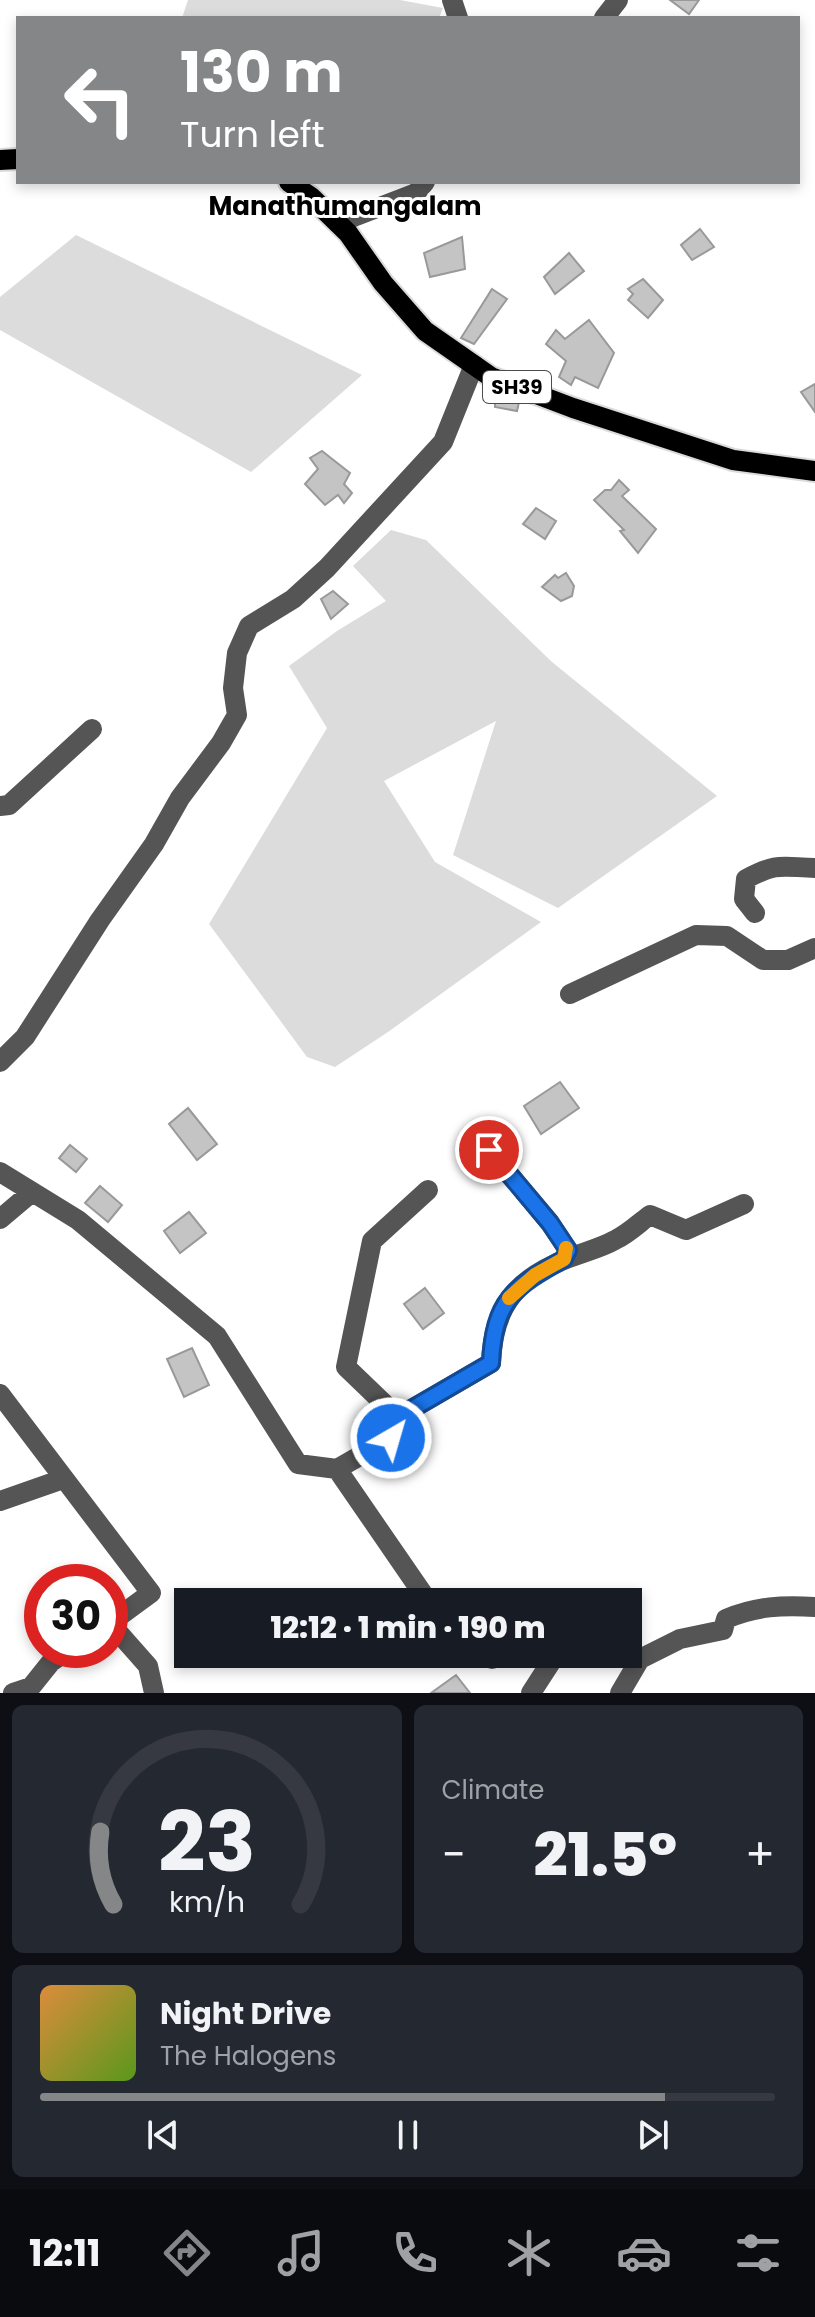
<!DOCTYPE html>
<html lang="en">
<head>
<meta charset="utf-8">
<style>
	body { margin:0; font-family:Poppins,sans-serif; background:#242831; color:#f1f3f6; height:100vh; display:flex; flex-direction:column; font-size:30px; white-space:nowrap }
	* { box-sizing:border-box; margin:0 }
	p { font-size:26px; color:#9ea1a6 }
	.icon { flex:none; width:44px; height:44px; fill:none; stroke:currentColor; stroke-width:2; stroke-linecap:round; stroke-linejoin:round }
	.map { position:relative; height:1693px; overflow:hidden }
	.side { display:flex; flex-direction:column; gap:12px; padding:12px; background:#0d0f14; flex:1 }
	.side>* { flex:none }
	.guide { position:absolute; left:16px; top:16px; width:784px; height:168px; border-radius:0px; box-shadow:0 4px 12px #0003; background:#858687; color:#fff; overflow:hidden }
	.speed { position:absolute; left:24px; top:1564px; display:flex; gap:16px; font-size:40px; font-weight:700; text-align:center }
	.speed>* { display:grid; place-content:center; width:104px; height:104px; border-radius:50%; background:#171b24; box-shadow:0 4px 12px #0003; line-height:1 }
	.speed .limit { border:12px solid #d22; background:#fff; color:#111 }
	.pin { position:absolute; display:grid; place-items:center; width:68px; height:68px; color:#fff; margin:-34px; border:4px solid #fff; border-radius:50%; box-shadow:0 2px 8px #0007 }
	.me { position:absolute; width:88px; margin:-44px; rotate:38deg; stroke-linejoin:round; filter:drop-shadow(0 0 6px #0008) }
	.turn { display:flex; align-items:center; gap:28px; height:168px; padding:0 32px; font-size:36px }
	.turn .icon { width:104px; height:104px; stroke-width:2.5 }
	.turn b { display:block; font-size:56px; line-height:68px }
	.big { font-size:60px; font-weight:800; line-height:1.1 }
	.side .card { flex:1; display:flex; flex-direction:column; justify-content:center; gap:12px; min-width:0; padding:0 28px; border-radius:12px; background:#242831 }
	.side .dial { align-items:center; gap:0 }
	.dial svg { height:208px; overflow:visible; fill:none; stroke:#363941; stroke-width:7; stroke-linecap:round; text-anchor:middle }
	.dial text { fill:#f1f3f6; stroke:none }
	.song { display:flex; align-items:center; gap:24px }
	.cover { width:96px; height:96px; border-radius:12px; background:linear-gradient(135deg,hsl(30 70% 55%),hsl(90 70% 35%)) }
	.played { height:8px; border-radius:4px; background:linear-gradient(90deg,#858687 85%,#363941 85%) }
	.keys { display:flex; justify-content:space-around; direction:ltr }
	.heat { display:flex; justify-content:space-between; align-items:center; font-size:44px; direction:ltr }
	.side .tiles { flex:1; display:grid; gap:12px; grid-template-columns:1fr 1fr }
	.card:last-child { grid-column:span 2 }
	.trip { position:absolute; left:174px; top:1588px; width:468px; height:80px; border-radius:0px; background:#171b24; box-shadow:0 4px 12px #0003; font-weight:800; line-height:80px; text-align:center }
	.tabs { display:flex; height:128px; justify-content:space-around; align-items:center; background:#090b0e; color:#9ea1a6 }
	.tabs .icon { width:56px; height:56px }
	.tabs .active { color:#858687 }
	.tabs b { font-size:36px; color:#f1f3f6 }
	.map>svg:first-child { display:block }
</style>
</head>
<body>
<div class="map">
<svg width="815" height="1693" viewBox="0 0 815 1693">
	<rect width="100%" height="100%" fill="#fff"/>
	<path fill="#dcdcdc" d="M188,0H400L443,8L439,18H182Z
		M76,235L362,375L251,472L0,330V297Z
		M391,530L426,540L552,662L717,796L558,908L453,855L496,721L384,781L435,862L541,922L388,1032L335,1067L307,1057L209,924L327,728L289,666L337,631L386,601L353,566Z"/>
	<path fill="#c4c4c4" stroke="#999" stroke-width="2" d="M670,0H699L689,14Z
		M700,229L714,247L692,260L681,245Z
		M462,237L465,269L430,277L424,253Z
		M569,253L584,271L555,294L544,277Z
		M643,279L663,300L648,318L628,300L633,294L628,289Z
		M492,289L507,299L474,344L461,338Z
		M589,320L614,353L598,388L575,377L571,385L559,377L566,361L546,344L556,330L565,339Z
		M815,384V412L801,392Z
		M495,393L519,402L517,411L495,407Z
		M322,451L350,473L344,484L352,493L344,503L338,495L325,505L305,484L318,469L310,458Z
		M619,480L629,490L622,496L656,529L638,553L620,531L624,530L594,500L605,490H611Z
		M536,508L556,521L545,539L523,524Z
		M566,573L574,586L572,596L561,601L542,587L555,575L558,578Z
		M333,591L348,604L331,619L321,599Z
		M560,1082L579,1108L541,1134L524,1106Z
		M188,1108L217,1144L197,1160L169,1124Z
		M70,1145L87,1159L76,1172L59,1158Z
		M100,1186L122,1205L108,1222L85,1203Z
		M189,1212L206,1233L180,1253L164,1231Z
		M425,1288L444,1313L423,1329L404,1304Z
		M192,1348L209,1385L184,1397L167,1359Z
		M456,1675L470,1693H431Z"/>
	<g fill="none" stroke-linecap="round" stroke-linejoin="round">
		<g stroke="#dbdbdb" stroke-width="24">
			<path id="major" d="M0,160L18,159
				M289,182L311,197L348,233L383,283L425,331L491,377L573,408L733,460L815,471"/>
		</g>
		<path stroke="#555" stroke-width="20" d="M452,0L458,18
			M604,18L618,0
			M338,223L416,193L425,182
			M0,806L9,805L92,729
			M755,913L744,899L746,879C778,862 781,867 815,868
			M570,994L696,935L727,936L763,960H788L815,948
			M0,1062L25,1037L100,920L154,844L180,798L221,743L237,715L233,688L237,653L249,626L293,599L327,568L443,442L474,365
			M489,1150L550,1223L568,1250L564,1259
			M0,1172L78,1220L217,1336L298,1464L337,1469L391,1438L398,1417L346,1367L372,1241L428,1190
			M0,1219L32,1192
			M0,1394L151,1593L110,1623
			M398,1417L491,1363C493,1307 516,1278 569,1258C584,1252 601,1248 615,1240C628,1234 639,1223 650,1215L686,1230L744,1204
			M337,1469L423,1594L431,1602
			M0,1501L63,1479
			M110,1623L148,1666L154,1693
			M487,1654L492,1659L509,1654
			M13,1693L31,1687L51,1662L69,1650
			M531,1693L551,1662L546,1654
			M620,1693L640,1659L680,1639L723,1630L726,1619C756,1606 783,1605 815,1607"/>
		<use href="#major" stroke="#000" stroke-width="20"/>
	</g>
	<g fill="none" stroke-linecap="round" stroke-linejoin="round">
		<g stroke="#114b97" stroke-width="20">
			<path id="route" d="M391,1438L398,1417L491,1363C494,1301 513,1287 564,1259L568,1250L550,1223L489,1150"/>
		</g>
		<use href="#route" stroke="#1a73e8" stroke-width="14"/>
		<path stroke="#f59e0b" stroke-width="14" d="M509,1298L535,1275L564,1259L566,1248"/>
	</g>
	<g text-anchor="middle" stroke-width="6" stroke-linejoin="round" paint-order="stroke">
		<rect fill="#fff" stroke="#4c4c4c" stroke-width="2" x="483" y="371" width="68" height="32" rx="6"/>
		<g font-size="20" font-weight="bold" fill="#000">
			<text x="517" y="394">SH39</text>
		</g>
		<g font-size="26" font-weight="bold" fill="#000" stroke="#fff">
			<text x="345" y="215">Manathumangalam</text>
		</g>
	</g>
</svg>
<div class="speed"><div class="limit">30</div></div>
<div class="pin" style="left:489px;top:1150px;background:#d93025"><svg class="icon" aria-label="arrive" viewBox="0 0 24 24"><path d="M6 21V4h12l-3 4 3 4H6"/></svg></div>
<svg class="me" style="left:391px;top:1438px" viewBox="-20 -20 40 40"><circle r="17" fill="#1a73e8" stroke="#fff" stroke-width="3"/><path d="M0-11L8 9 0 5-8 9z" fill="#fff"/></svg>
<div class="trip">12:12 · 1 min · 190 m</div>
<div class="guide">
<div class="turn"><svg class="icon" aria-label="left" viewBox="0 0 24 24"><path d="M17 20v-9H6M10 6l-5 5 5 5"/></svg><div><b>130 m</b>Turn left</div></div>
</div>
</div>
<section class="side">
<div class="tiles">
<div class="card dial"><svg viewBox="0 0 100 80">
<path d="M14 69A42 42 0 1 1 86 69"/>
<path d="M14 69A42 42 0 0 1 9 41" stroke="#858687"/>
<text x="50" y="56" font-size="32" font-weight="700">23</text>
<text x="50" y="72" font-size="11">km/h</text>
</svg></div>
<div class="card"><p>Climate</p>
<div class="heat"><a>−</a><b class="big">21.5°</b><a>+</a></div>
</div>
<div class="card">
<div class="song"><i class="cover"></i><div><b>Night Drive</b><p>The Halogens</p></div></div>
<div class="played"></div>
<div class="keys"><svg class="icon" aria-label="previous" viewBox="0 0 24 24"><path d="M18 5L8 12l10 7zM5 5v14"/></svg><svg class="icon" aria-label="pause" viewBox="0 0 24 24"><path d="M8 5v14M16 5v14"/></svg><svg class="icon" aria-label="next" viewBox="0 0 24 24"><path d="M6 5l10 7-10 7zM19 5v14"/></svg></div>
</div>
</div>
</section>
<nav class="tabs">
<b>12:11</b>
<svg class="icon active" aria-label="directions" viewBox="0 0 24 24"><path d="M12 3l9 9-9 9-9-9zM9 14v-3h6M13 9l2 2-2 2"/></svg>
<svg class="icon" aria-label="music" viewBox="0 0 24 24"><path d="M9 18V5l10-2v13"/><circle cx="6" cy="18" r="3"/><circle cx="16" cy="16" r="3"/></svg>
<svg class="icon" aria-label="phone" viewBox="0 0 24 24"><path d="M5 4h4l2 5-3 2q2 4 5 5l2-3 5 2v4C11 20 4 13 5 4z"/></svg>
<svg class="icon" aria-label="climate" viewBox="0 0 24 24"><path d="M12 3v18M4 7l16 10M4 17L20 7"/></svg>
<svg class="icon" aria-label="car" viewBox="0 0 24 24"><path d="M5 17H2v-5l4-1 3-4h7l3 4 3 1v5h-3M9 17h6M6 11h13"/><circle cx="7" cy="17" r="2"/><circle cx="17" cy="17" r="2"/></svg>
<svg class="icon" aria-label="filters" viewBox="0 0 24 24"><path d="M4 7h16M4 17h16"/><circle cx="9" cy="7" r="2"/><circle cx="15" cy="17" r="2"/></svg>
</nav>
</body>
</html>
